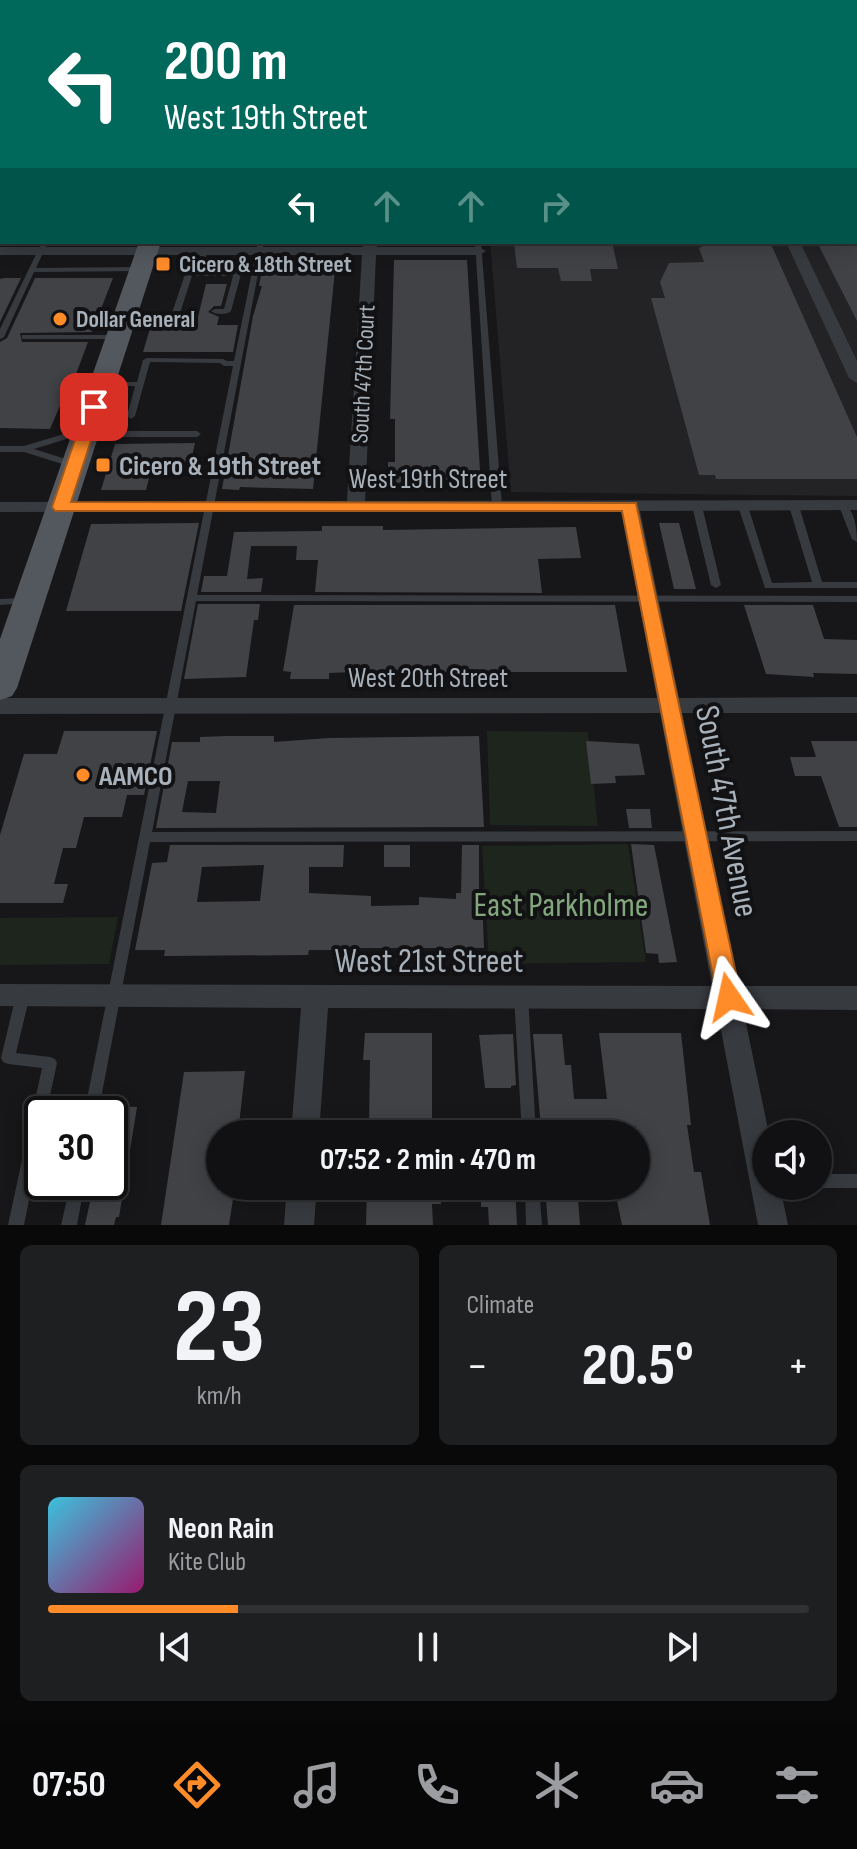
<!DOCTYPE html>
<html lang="en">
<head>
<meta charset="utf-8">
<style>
	body { margin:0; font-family:"Sofia Sans Condensed",sans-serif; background:#1e1f21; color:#f1f3f6; height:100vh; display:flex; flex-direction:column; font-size:30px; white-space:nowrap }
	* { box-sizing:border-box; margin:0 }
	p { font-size:26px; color:#9c9da0 }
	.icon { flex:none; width:44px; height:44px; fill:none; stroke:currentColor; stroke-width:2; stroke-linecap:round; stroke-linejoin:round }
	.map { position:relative; height:1225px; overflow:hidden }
	.panel { display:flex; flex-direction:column; gap:20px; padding:20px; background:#09090a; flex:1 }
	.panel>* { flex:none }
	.hud { position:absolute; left:0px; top:0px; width:858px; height:244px; box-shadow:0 4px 20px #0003,0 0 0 2px #303133; background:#00695c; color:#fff; overflow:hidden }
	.buttons { position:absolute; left:752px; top:1120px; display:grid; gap:16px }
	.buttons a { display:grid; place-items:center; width:80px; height:80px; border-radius:50%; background:#111113; box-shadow:0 4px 20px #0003,0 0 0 2px #303133; font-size:40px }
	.speed { position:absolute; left:24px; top:1096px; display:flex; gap:16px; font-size:40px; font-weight:700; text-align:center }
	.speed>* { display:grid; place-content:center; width:104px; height:104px; border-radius:50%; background:#111113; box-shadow:0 4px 20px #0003,0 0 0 2px #303133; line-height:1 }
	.speed .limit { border:4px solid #111; border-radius:12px; background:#fff; color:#111 }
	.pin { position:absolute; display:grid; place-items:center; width:68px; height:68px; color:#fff; margin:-34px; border-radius:16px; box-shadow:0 4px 12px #0006 }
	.me { position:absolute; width:88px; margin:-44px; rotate:349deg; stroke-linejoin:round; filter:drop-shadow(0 0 6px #0008) }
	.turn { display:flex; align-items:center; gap:28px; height:168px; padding:0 32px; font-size:36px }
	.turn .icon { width:104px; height:104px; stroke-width:2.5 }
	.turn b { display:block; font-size:56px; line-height:68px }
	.lanes { display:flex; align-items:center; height:76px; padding:0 32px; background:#0003; justify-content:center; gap:40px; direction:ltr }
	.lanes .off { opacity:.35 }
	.big { font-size:60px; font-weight:700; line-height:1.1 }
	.panel .tile { flex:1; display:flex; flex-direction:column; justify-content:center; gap:12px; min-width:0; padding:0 28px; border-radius:12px; background:#1e1f21 }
	.panel .dial { align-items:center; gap:0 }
	.dial b { font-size:104px; line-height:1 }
	.song { display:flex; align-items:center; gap:24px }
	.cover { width:96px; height:96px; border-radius:12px; background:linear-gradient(135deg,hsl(190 70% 55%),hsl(320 70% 35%)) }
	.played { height:8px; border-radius:4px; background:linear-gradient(90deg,#ff8b29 25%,#303133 25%) }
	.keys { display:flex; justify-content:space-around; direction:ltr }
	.heat { display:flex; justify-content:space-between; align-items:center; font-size:44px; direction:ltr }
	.panel .tiles { flex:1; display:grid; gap:20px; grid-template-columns:1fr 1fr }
	.tile:last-child { grid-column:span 2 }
	.trip { position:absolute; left:206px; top:1120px; width:444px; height:80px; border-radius:40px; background:#111113; box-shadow:0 4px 20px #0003,0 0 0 2px #303133; font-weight:700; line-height:80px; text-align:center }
	.menu { display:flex; height:128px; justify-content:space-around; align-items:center; background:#070708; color:#9c9da0 }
	.menu .icon { width:56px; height:56px }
	.menu .selected { color:#ff8b29 }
	.menu b { font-size:36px; color:#f1f3f6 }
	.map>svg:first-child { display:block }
</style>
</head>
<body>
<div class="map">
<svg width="857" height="1225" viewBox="0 0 857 1225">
	<rect width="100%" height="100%" fill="#171719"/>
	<path fill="#232326" d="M245,0H857V496L511,492L490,242H856V2Z"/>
	<path fill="#1d251c" d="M487,731L588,732L598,826L490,825Z
		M628,844L646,962L489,964L482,846Z
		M118,917L109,964L0,965V918Z"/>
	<path fill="#414246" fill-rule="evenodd" d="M514,242H612L618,269H590L592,281H561L558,268H517Z
		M711,242H770L857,437V479H716L715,475H699L651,298H665L660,282L669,263L704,262L699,248Z
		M817,242H857V321Z
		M264,260H336L313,489L240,487L239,490L222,489L253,316L262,286H259Z
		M394,260H467L481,487H388V462H395V419H390Z
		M4,278H21L0,322V279Z
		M35,278H113L92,332L20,333L22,342H88L66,401H62L50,429L0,428V342L7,338Z
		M206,284H227L221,306H214L208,312L219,317L217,325H238L233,352H143L151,325H196Z
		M195,443L191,461L152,466L146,490H101L115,444Z
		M199,523L181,611H66L91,524Z
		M659,523H679L696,589H674Z
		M322,526H383V530L576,527L581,558L538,559L542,593L315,592L318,560H296L297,546H251L247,579L263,578L261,592H201L204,576H227L234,532L322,531Z
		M198,604H260L258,620H254L246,677L184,679Z
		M294,605H615L627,672H353L329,673V679H290L291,672L283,671Z
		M744,605H813L824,639L857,640V674L813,673L814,677L766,674Z
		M64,731H157L144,795H127L122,817H84L76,848H63L54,884H68L63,903H0V835L24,754H57Z
		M227,736H274V742L328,738L479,736L484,827L156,828L172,742H200V737ZM188,781H220L216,813L182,812Z
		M586,741L639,744L645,775L615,776L616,783L591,784Z
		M811,741H857V827H839L821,776H795L790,757H816Z
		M626,809H650L652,828H629Z
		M631,844L654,845L677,962L659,963L658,954L646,953Z
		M170,845H344L343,867H309V893L371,896V906L419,905V897L456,899V893H461L462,845H479V893H482L484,948H339V950H309L308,955L164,956L165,950H135L152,863L167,862ZM264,865L260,901L197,902L202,867Z
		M384,845H410V867H384Z
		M365,1033H432V1127H369L370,1060H363Z
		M599,1033H681L691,1125H687L694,1172H701L710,1225H622L614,1186H636V1126L541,1128L533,1034H562L565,1065H571L574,1099H607Z
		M513,1034L516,1085L511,1086V1088H485L479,1035Z
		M245,1071L238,1134H220V1186H235L229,1225H161L184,1072Z
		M110,1106L137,1107L119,1217H116L114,1225H85L94,1183H110Z
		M367,1186H442L441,1204H432L433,1225H366Z
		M481,1186H515L517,1225H489L488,1207H481Z
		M545,1186H577L580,1225H548Z"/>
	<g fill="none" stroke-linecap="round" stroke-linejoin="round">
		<path fill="#373a3f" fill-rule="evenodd" d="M151,0H155L154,2H150Z
			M259,0H263L262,2H258Z
			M0,2H4H2V7H0Z
			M0,53H2V57H0Z
			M0,93H2V97H0Z
			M42,242H48L36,268L140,267L144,269L140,271L34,272L4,337L0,339V329Z
			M258,242H264L197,595L857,596V602L196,601L152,832L857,831V841L150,842L98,1114H84L233,366H224L220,363L150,362L135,416L131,419L127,416L135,386H104L100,384L104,382H137L143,360L147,358L223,359L227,361H234Z
			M475,242H481L502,506L497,509L492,506Z
			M204,249L207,251L203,272H237L241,274L231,311C227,315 215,315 211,311L215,309H224L233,276H192L180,313L176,315H173L172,313L185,274L189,272H196L201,251Z
			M22,335H118L122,337L118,339H22Z
			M84,428L88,431H197L201,434L197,437H87L83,434L34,449L75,462L76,464L75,466L72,467L24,452H0V446H24Z
			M697,503L702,506L721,585L716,588L711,585L692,506Z
			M743,503L748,506L772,583L812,582L789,506L794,503L799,506L822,582H857V588H765L738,506Z
			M844,503C855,511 857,529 857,542L852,539L839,506Z
			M23,598L27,599L28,601L27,603L0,605V599Z
			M23,989L28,991L30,995L16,1053L50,1057L55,1059L57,1063L46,1114H42V1135L24,1225H8L42,1068L8,1064L3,1062L1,1058L16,995L18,991Z
			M521,990L526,992L528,996L536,1134H522L514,996L516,992Z
			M818,1174H857V1188H818L813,1186H818Z
			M71,1182H85L77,1225H61Z
			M525,1186H539L542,1225H526Z"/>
		<path fill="#373a3f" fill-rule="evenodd" d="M75,0H85L74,2Z
			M2,128V138L0,139V129Z
			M363,242H377V247H479L486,251L479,255H376L365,501L857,500V510L640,511L679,698L857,697V713H682L739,986H857V1010L743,1009L769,1134H766V1186H780L788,1225H758L717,1009L328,1008L319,1134H291L301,1008L0,1006V984L712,986L660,713L0,714V698H657L622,511L0,512V502L347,501L362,255H0V247H363Z
			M786,242H800L857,361V383L849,378Z
			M287,1186H317L314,1225H284Z"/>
		<path fill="#373a3f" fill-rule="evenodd" d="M0,80H2V88H0Z
			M856,90H857V98H856Z"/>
		<path fill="#53585e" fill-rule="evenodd" d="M222,0H238L221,2Z
			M139,242H161L17,688L12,696L0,700V639Z"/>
	</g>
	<path fill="#ff8b29" stroke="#a65a1b" stroke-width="2" d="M94,403L102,407L71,502L636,503L741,997L737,1005L729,1008L720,1005L717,997L622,511H55L52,507L86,407Z"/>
	<g fill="#ff8b29" stroke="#121214" stroke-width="3">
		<rect x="155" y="256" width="16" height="16" rx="4"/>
		<circle cx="60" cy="319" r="8"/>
		<rect x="95" y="457" width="16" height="16" rx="4"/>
		<circle cx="83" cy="775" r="8"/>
	</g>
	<g text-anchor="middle" stroke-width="8" stroke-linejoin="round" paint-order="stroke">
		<g font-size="24" font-weight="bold" fill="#a8b1ba" stroke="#121214" text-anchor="start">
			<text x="179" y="272">Cicero &amp; 18th Street</text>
			<text x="76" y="327">Dollar General</text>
		</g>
		<g font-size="24" fill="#a8b1ba" stroke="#121214">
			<text transform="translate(363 374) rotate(-87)" y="8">South 47th Court</text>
		</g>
		<g font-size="28" font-weight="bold" fill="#a8b1ba" stroke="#121214" text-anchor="start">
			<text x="119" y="475">Cicero &amp; 19th Street</text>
			<text x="99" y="785">AAMCO</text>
		</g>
		<g font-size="28" fill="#a8b1ba" stroke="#121214">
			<text x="428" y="488">West 19th Street</text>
			<text x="428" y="687">West 20th Street</text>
		</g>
		<g font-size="34" fill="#a8b1ba" stroke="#121214">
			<text transform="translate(728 811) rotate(79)" y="12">South 47th Avenue</text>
			<text x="429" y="972">West 21st Street</text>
		</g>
		<g font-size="34" fill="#83a77d" stroke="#121214">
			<text x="561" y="916">East Parkholme</text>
		</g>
	</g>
</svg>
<div class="buttons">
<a><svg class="icon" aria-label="sound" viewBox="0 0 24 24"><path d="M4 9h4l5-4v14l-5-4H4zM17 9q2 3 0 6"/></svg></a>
</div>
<div class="speed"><div class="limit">30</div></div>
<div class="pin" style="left:94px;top:407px;background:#d93025"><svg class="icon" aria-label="arrive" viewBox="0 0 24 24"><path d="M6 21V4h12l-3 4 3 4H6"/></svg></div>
<svg class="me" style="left:729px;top:997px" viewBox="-20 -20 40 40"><path d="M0-17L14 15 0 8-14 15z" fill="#ff8b29" stroke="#fff" stroke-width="4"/></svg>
<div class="trip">07:52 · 2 min · 470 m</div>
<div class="hud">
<div class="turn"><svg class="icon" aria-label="left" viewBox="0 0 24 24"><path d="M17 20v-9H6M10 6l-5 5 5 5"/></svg><div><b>200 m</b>West 19th Street</div></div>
<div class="lanes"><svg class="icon" aria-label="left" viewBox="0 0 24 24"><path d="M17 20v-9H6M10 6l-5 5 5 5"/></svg><svg class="icon off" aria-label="ahead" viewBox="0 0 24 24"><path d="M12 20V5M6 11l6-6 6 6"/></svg><svg class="icon off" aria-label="ahead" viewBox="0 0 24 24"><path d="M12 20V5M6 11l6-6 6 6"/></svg><svg class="icon off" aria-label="right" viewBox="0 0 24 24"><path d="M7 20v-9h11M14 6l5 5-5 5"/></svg></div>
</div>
</div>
<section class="panel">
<div class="tiles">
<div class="tile dial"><b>23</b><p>km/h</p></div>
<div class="tile"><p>Climate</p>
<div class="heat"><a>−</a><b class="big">20.5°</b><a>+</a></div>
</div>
<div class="tile">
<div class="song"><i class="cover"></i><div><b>Neon Rain</b><p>Kite Club</p></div></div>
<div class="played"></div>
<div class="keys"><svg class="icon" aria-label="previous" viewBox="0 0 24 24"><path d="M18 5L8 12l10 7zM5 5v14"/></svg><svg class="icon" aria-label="pause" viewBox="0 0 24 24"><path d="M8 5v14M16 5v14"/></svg><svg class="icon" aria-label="next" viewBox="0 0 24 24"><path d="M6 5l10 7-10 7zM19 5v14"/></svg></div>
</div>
</div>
</section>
<nav class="menu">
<b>07:50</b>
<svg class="icon selected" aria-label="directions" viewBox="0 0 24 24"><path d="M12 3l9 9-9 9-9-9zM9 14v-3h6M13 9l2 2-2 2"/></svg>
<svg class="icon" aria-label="music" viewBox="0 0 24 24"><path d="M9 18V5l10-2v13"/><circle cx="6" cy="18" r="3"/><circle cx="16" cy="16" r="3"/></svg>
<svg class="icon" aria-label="phone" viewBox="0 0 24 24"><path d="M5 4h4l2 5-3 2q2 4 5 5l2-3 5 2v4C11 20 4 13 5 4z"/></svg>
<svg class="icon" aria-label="climate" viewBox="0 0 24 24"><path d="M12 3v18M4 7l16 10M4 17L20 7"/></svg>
<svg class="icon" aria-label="car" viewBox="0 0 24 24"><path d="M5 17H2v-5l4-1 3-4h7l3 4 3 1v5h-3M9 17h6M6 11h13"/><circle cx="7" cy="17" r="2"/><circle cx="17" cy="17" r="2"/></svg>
<svg class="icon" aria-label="filters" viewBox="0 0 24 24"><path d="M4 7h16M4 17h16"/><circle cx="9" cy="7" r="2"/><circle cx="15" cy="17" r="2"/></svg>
</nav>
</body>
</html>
